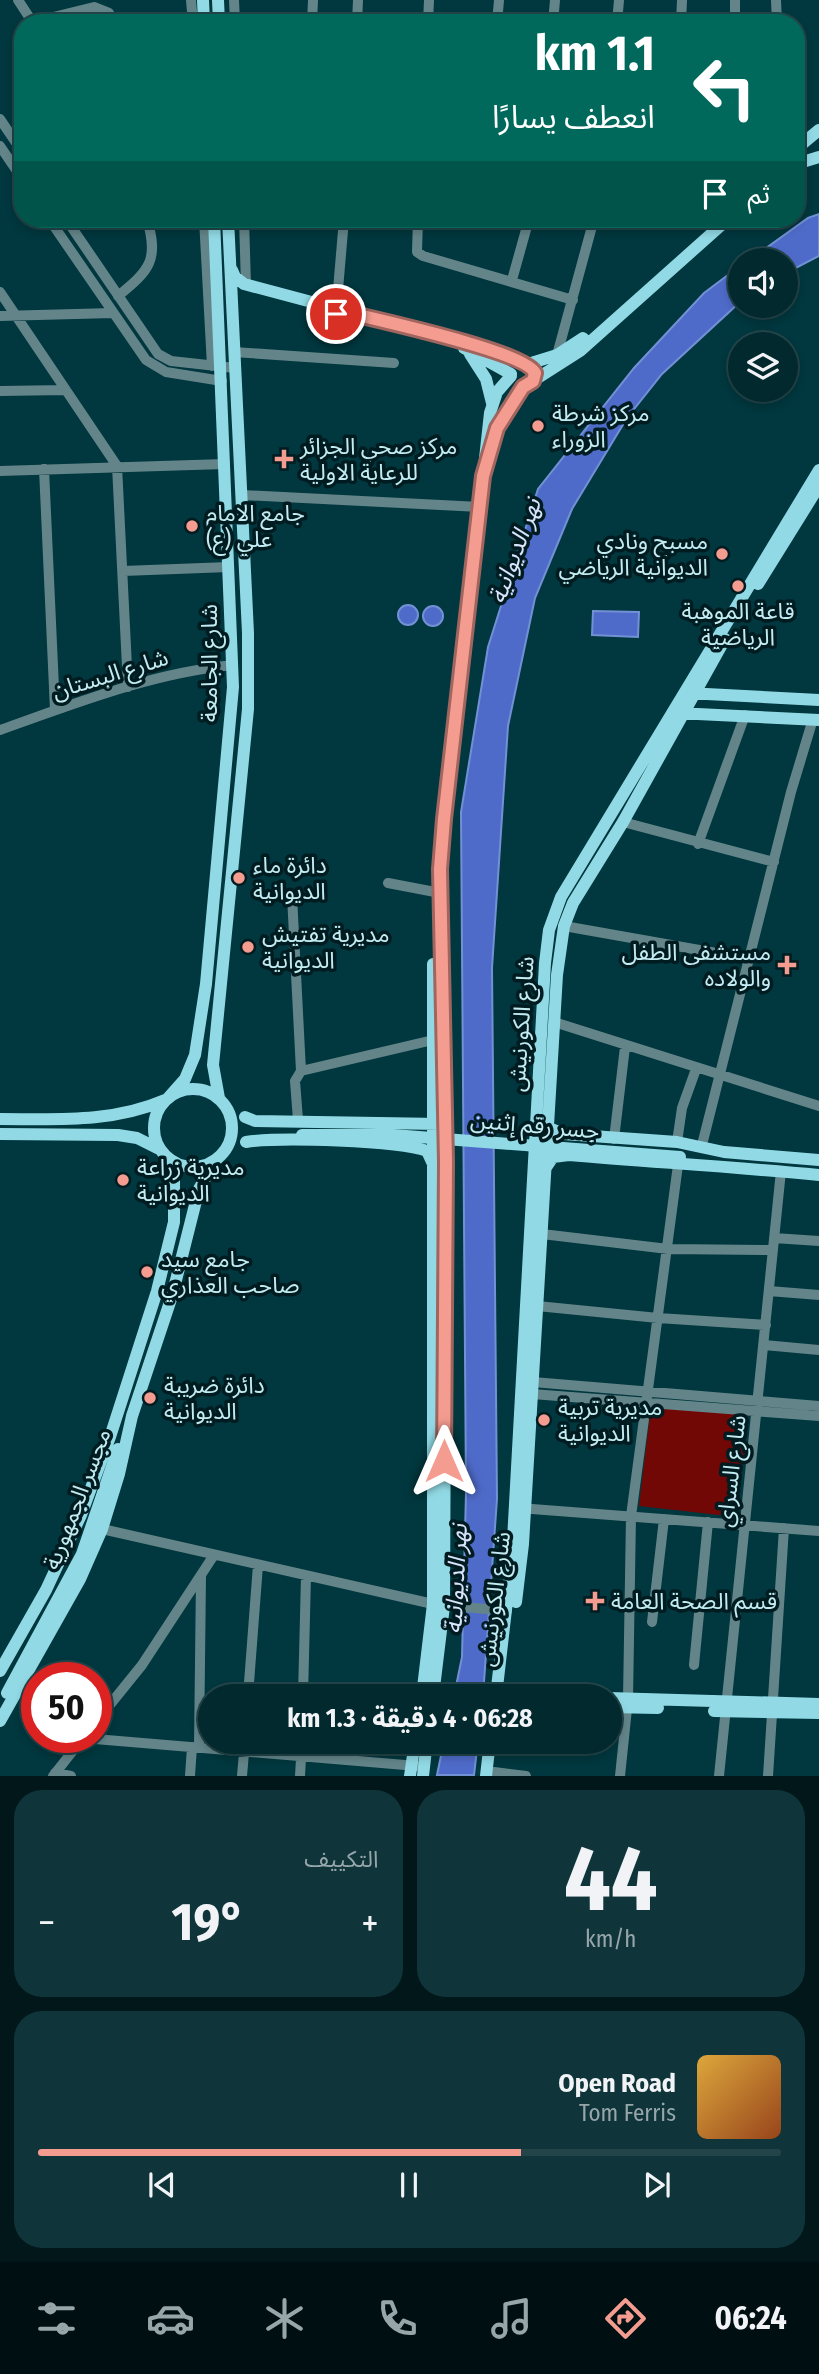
<!DOCTYPE html>
<html lang="ar">
<head>
<meta charset="utf-8">
<style>
	body { margin:0; font-family:"Fira Sans Condensed","Noto Sans Arabic",sans-serif; background:#0f353a; color:#f1f3f6; direction:rtl; height:100vh; display:flex; flex-direction:column; font-size:26px; white-space:nowrap }
	* { box-sizing:border-box; margin:0 }
	p { font-size:23px; color:#96a6aa }
	.icon { flex:none; width:38px; height:38px; fill:none; stroke:currentColor; stroke-width:2; stroke-linecap:round; stroke-linejoin:round }
	.map { position:relative; height:1776px; overflow:hidden; direction:ltr }
	.sheet { display:flex; flex-direction:column; gap:14px; padding:14px; background:#011719; flex:1 }
	.sheet>* { flex:none }
	.guide { position:absolute; left:14px; top:14px; width:791px; height:214px; border-radius:28px; box-shadow:0 4px 10px #0003,0 0 0 2px #23454a; direction:rtl; background:#00695c; color:#fff; overflow:hidden }
	.fabs { position:absolute; left:728px; top:248px; display:grid; gap:14px }
	.fabs a { display:grid; place-items:center; width:70px; height:70px; border-radius:50%; background:#01292e; box-shadow:0 4px 10px #0003,0 0 0 2px #23454a; font-size:35px }
	.speed { position:absolute; left:21px; top:1662px; display:flex; gap:14px; font-size:35px; font-weight:700; text-align:center }
	.speed>* { display:grid; place-content:center; width:91px; height:91px; border-radius:50%; background:#01292e; box-shadow:0 4px 10px #0003,0 0 0 2px #23454a; line-height:1 }
	.speed .limit { border:10px solid #d22; background:#fff; color:#111 }
	.pin { position:absolute; display:grid; place-items:center; width:60px; height:60px; color:#fff; margin:-30px; border:4px solid #fff; border-radius:50%; box-shadow:0 2px 7px #0007 }
	.me { position:absolute; width:77px; margin:-38px; rotate:0deg; stroke-linejoin:round; filter:drop-shadow(0 0 5px #0008) }
	.turn { display:flex; align-items:center; gap:24px; height:147px; padding:0 35px; font-size:32px }
	.turn .icon { width:91px; height:91px; stroke-width:2.5 }
	.turn b { display:block; font-size:49px; line-height:60px }
	.then { display:flex; align-items:center; height:66px; padding:0 35px; background:#0003; gap:14px; font-size:26px }
	.big { font-size:52px; font-weight:700; line-height:1.1 }
	.sheet .widget { flex:1; display:flex; flex-direction:column; justify-content:center; gap:10px; min-width:0; padding:0 24px; border-radius:28px; background:#0f353a }
	.sheet .dial { align-items:center; gap:0 }
	.dial b { font-size:91px; line-height:1 }
	.song { display:flex; align-items:center; gap:21px }
	.cover { width:84px; height:84px; border-radius:10px; background:linear-gradient(135deg,hsl(40 70% 55%),hsl(20 70% 35%)) }
	.played { height:7px; border-radius:4px; background:linear-gradient(90deg,#f59c90 65%,#23454a 65%) }
	.keys { display:flex; justify-content:space-around; direction:ltr }
	.heat { display:flex; justify-content:space-between; align-items:center; font-size:38px; direction:ltr }
	.sheet .tiles { flex:1; display:grid; gap:14px; grid-template-columns:1fr 1fr }
	.widget:last-child { grid-column:span 2 }
	.trip { position:absolute; left:198px; top:1684px; width:424px; height:70px; border-radius:35px; background:#01292e; box-shadow:0 4px 10px #0003,0 0 0 2px #23454a; font-weight:700; line-height:70px; text-align:center; direction:rtl }
	.tab-bar { display:flex; height:112px; justify-content:space-around; align-items:center; background:#001012; color:#96a6aa }
	.tab-bar .icon { width:49px; height:49px }
	.tab-bar .current { color:#f59c90 }
	.tab-bar b { font-size:32px; color:#f1f3f6 }
	.map>svg:first-child { display:block }
</style>
</head>
<body>
<div class="map">
<svg width="819" height="1776" viewBox="0 0 819 1776">
	<rect width="100%" height="100%" fill="#01373e"/>
	<path fill="#720806" d="M651,1406L748,1410L737,1517L639,1506Z"/>
	<path fill="#4f6bc9" stroke="#7291d5" stroke-width="2" d="M819,214V256L786,273V261H748L808,218Z
		M740,266V302L662,374L627,418L572,509L535,598L508,726L492,968L497,1499L483,1696H454L462,1657L466,1492L461,812L488,647L538,489L634,368L704,293Z
		M398 615a10 10 0 1 1 20 0a10 10 0 1 1-20 0Z
		M423 616a10 10 0 1 1 20 0a10 10 0 1 1-20 0Z
		M593,611L639,612L638,637L592,635Z
		M444,1741H478L474,1775H437Z"/>
	<g fill="none" stroke-linecap="round" stroke-linejoin="round">
		<path stroke="#63858a" stroke-width="10" d="M18,0L33,23
			M191,0L193,23
			M234,0L235,23
			M776,0L777,23
			M33,22L94,7L109,13L114,23
			M312,23L313,0
			M357,23L358,0
			M428,23L429,0
			M497,23L499,0
			M553,23L555,0
			M617,23L619,0
			M681,23L682,0
			M735,23V0
			M0,119L23,153
			M0,146L23,180
			M49,219L146,360L166,372L222,381
			M66,219L158,354L171,361L235,368
			M204,219L212,366
			M244,219L246,285
			M418,219L417,252L423,256L573,300
			M512,280L529,219
			M0,292L117,466L128,687
			M118,296C150,270 159,260 147,219
			M336,313L344,219
			M0,316L113,313
			M234,352L394,363
			M557,355L594,219
			M0,391L66,390
			M44,469L55,710
			M0,471L225,464
			M242,495L480,507
			M123,571L229,567
			M0,730C76,703 152,673 233,665
			M623,822L774,862
			M698,844L745,715
			M388,883L435,892
			M292,896L301,1071
			M564,926L750,959
			M554,1022L819,1106
			M298,1120L295,1081L301,1071L433,1040
			M614,1139L625,1047
			M677,1142L682,1108L696,1069
			M702,1145L791,792L813,719
			M542,1234L668,1249L773,1250
			M774,1238L819,1241
			M769,1291L819,1295
			M537,1306L658,1318L766,1325
			M764,1345L819,1350
			M533,1382L819,1406
			M532,1394L819,1416
			M519,1508L819,1531
			M102,1529L433,1604L507,1611
			M652,1622L664,1519
			M694,1665L708,1522
			M248,1696L258,1565
			M303,1696L306,1576
			M96,1722L142,1665L214,1555
			M83,1738L417,1766
			M199,1747L201,1576
			M494,1772L526,1776
			M55,1773L71,1776
			M53,1776L83,1738
			M190,1776L192,1747
			M242,1776L245,1741
			M300,1776L302,1741
			M620,1776L628,1699L631,1516L678,1165
			M719,1776L781,1171
			M768,1776L784,1528"/>
		<path stroke="#91dae5" stroke-width="12" d="M203,0L204,23
			M218,0L219,23
			M796,149L819,130
			M796,164L819,157
			M232,270L235,277L244,284L473,345L524,363
			M464,348L511,374
			M470,354L486,379L492,403
			M528,364L557,355L583,338
			M533,381L580,351L728,219
			M492,445L497,427L523,387
			M758,584L819,486
			M687,693L819,700
			M677,713L819,720
			M154 1128a39 39 0 1 1 78 0a39 39 0 1 1-78 0Z
			M169,1097L185,1079L195,1055L206,984L233,687L214,219
			M219,1098L213,1065L248,709V633L228,219
			M245,1117L255,1121L440,1124
			M0,1119C57,1119 112,1123 165,1100
			M549,1128L564,1134L677,1142L724,1152L819,1160
			M0,1134L118,1135L137,1138L159,1149
			M246,1142C278,1137 398,1140 427,1151L433,1164
			M545,1169L553,1157L569,1155C652,1162 735,1167 819,1175
			M516,1602L523,1544L557,975L564,926L573,903L623,822L725,639
			M0,1671L46,1590L81,1515L110,1437L157,1291L174,1222V1178L165,1156
			M496,1692L558,1696
			M7,1693L82,1554L118,1449
			M422,1696L433,1604V964
			M433,1696L444,1606L446,1162L440,869L490,413L497,392L511,376
			M496,1696L512,1558L545,963L549,930L561,897L819,470
			M609,1698L819,1704
			M609,1707L658,1708
			M714,1711L819,1713
			M0,1721L80,1579L102,1529L119,1474L132,1416L172,1296L199,1189L214,1163
			M410,1776L415,1741
			M423,1776L427,1741
			M486,1776L490,1741"/>
		<path stroke="#91dae5" stroke-width="12" d="M302,1135H393L680,1157"/>
	</g>
	<g fill="none" stroke-linecap="round" stroke-linejoin="round">
		<g stroke="#9f655e" stroke-width="18">
			<path id="route" d="M336,314L337,310C368,318 525,351 535,373L533,381L523,387L497,428L483,476L444,819L440,869L446,1162L444,1461"/>
		</g>
		<use href="#route" stroke="#f59c90" stroke-width="12"/>
	</g>
	<g fill="#f59c90" stroke="#011c20" stroke-width="2.5">
		<circle cx="538" cy="426" r="7"/>
		<path d="M280.5 448.5h7v7h7v7h-7v7h-7v-7h-7v-7h7z"/>
		<circle cx="192" cy="526" r="7"/>
		<circle cx="722" cy="554" r="7"/>
		<circle cx="738" cy="586" r="7"/>
		<circle cx="239" cy="878" r="7"/>
		<circle cx="248" cy="947" r="7"/>
		<path d="M783.5 954.5h7v7h7v7h-7v7h-7v-7h-7v-7h7z"/>
		<circle cx="123" cy="1180" r="7"/>
		<circle cx="147" cy="1272" r="7"/>
		<circle cx="150" cy="1398" r="7"/>
		<circle cx="544" cy="1420" r="7"/>
		<path d="M591.5 1590.5h7v7h7v7h-7v7h-7v-7h-7v-7h7z"/>
	</g>
	<g text-anchor="middle" stroke-width="7" stroke-linejoin="round" paint-order="stroke">
		<g font-size="23" fill="#c2ebf2" stroke="#011c20" text-anchor="start">
			<text x="552" y="421">مركز شرطة<tspan x="552" dy="26">الزوراء</tspan></text>
			<text x="300" y="454">مركز صحي الجزائر<tspan x="300" dy="26">للرعاية الاولية</tspan></text>
			<text x="206" y="521">جامع الامام<tspan x="206" dy="26">علي (ع)</tspan></text>
			<text x="708" y="549" text-anchor="end">مسبح ونادي<tspan x="708" dy="26">الديوانية الرياضي</tspan></text>
			<text x="738" y="619" text-anchor="middle">قاعة الموهبة<tspan x="738" dy="26">الرياضية</tspan></text>
			<text x="253" y="873">دائرة ماء<tspan x="253" dy="26">الديوانية</tspan></text>
			<text x="262" y="942">مديرية تفتيش<tspan x="262" dy="26">الديوانية</tspan></text>
			<text x="771" y="960" text-anchor="end">مستشفى الطفل<tspan x="771" dy="26">والولاده</tspan></text>
			<text x="137" y="1175">مديرية زراعة<tspan x="137" dy="26">الديوانية</tspan></text>
			<text x="161" y="1267">جامع سيد<tspan x="161" dy="26">صاحب العذاري</tspan></text>
			<text x="164" y="1393">دائرة ضريبة<tspan x="164" dy="26">الديوانية</tspan></text>
			<text x="558" y="1415">مديرية تربية<tspan x="558" dy="26">الديوانية</tspan></text>
			<text x="611" y="1609">قسم الصحة العامة</text>
		</g>
		<g font-size="23" fill="#c2ebf2" stroke="#011c20">
			<text transform="translate(209 663) rotate(-90)" y="8">شارع الجامعة</text>
			<text transform="translate(110 674) rotate(-17)" y="8">شارع البستان</text>
			<text transform="translate(521 1024) rotate(-86)" y="8">شارع الكورنيش</text>
			<text transform="translate(535 1125) rotate(5)" y="8">جسر رقم إثنين</text>
			<text transform="translate(731 1471) rotate(-83)" y="8">شارع السراي</text>
			<text transform="translate(77 1499) rotate(-69)" y="8">مجسر الجمهورية</text>
			<text transform="translate(494 1599) rotate(-83)" y="8">شارع الكورنيش</text>
		</g>
		<g font-size="24" font-style="italic" fill="#d9e3fc" stroke="#011c20">
			<text transform="translate(515 551) rotate(-70)" y="8">نهر الديوانية</text>
			<text transform="translate(456 1579) rotate(-87)" y="8">نهر الديوانية</text>
		</g>
	</g>
</svg>
<div class="fabs">
<a><svg class="icon" aria-label="sound" viewBox="0 0 24 24"><path d="M4 9h4l5-4v14l-5-4H4zM17 9q2 3 0 6"/></svg></a>
<a><svg class="icon" aria-label="layers" viewBox="0 0 24 24"><path d="M12 4l9 5-9 5-9-5zM3 14l9 5 9-5"/></svg></a>
</div>
<div class="speed"><div class="limit">50</div></div>
<div class="pin" style="left:336px;top:314px;background:#d93025"><svg class="icon" aria-label="arrive" viewBox="0 0 24 24"><path d="M6 21V4h12l-3 4 3 4H6"/></svg></div>
<svg class="me" style="left:444px;top:1461px" viewBox="-20 -20 40 40"><path d="M0-17L14 15 0 8-14 15z" fill="#f59c90" stroke="#fff" stroke-width="4"/></svg>
<div class="trip">06:28 · 4 دقيقة · 1.3 km</div>
<div class="guide">
<div class="turn"><svg class="icon" aria-label="left" viewBox="0 0 24 24"><path d="M17 20v-9H6M10 6l-5 5 5 5"/></svg><div><b>1.1 km</b>انعطف يسارًا</div></div>
<div class="then">ثم<svg class="icon" aria-label="arrive" viewBox="0 0 24 24"><path d="M6 21V4h12l-3 4 3 4H6"/></svg></div>
</div>
</div>
<section class="sheet">
<div class="tiles">
<div class="widget dial"><b>44</b><p>km/h</p></div>
<div class="widget"><p>التكييف</p>
<div class="heat"><a>−</a><b class="big">19°</b><a>+</a></div>
</div>
<div class="widget">
<div class="song"><i class="cover"></i><div><b>Open Road</b><p>Tom Ferris</p></div></div>
<div class="played"></div>
<div class="keys"><svg class="icon" aria-label="previous" viewBox="0 0 24 24"><path d="M18 5L8 12l10 7zM5 5v14"/></svg><svg class="icon" aria-label="pause" viewBox="0 0 24 24"><path d="M8 5v14M16 5v14"/></svg><svg class="icon" aria-label="next" viewBox="0 0 24 24"><path d="M6 5l10 7-10 7zM19 5v14"/></svg></div>
</div>
</div>
</section>
<nav class="tab-bar">
<b>06:24</b>
<svg class="icon current" aria-label="directions" viewBox="0 0 24 24"><path d="M12 3l9 9-9 9-9-9zM9 14v-3h6M13 9l2 2-2 2"/></svg>
<svg class="icon" aria-label="music" viewBox="0 0 24 24"><path d="M9 18V5l10-2v13"/><circle cx="6" cy="18" r="3"/><circle cx="16" cy="16" r="3"/></svg>
<svg class="icon" aria-label="phone" viewBox="0 0 24 24"><path d="M5 4h4l2 5-3 2q2 4 5 5l2-3 5 2v4C11 20 4 13 5 4z"/></svg>
<svg class="icon" aria-label="climate" viewBox="0 0 24 24"><path d="M12 3v18M4 7l16 10M4 17L20 7"/></svg>
<svg class="icon" aria-label="car" viewBox="0 0 24 24"><path d="M5 17H2v-5l4-1 3-4h7l3 4 3 1v5h-3M9 17h6M6 11h13"/><circle cx="7" cy="17" r="2"/><circle cx="17" cy="17" r="2"/></svg>
<svg class="icon" aria-label="filters" viewBox="0 0 24 24"><path d="M4 7h16M4 17h16"/><circle cx="9" cy="7" r="2"/><circle cx="15" cy="17" r="2"/></svg>
</nav>
</body>
</html>
